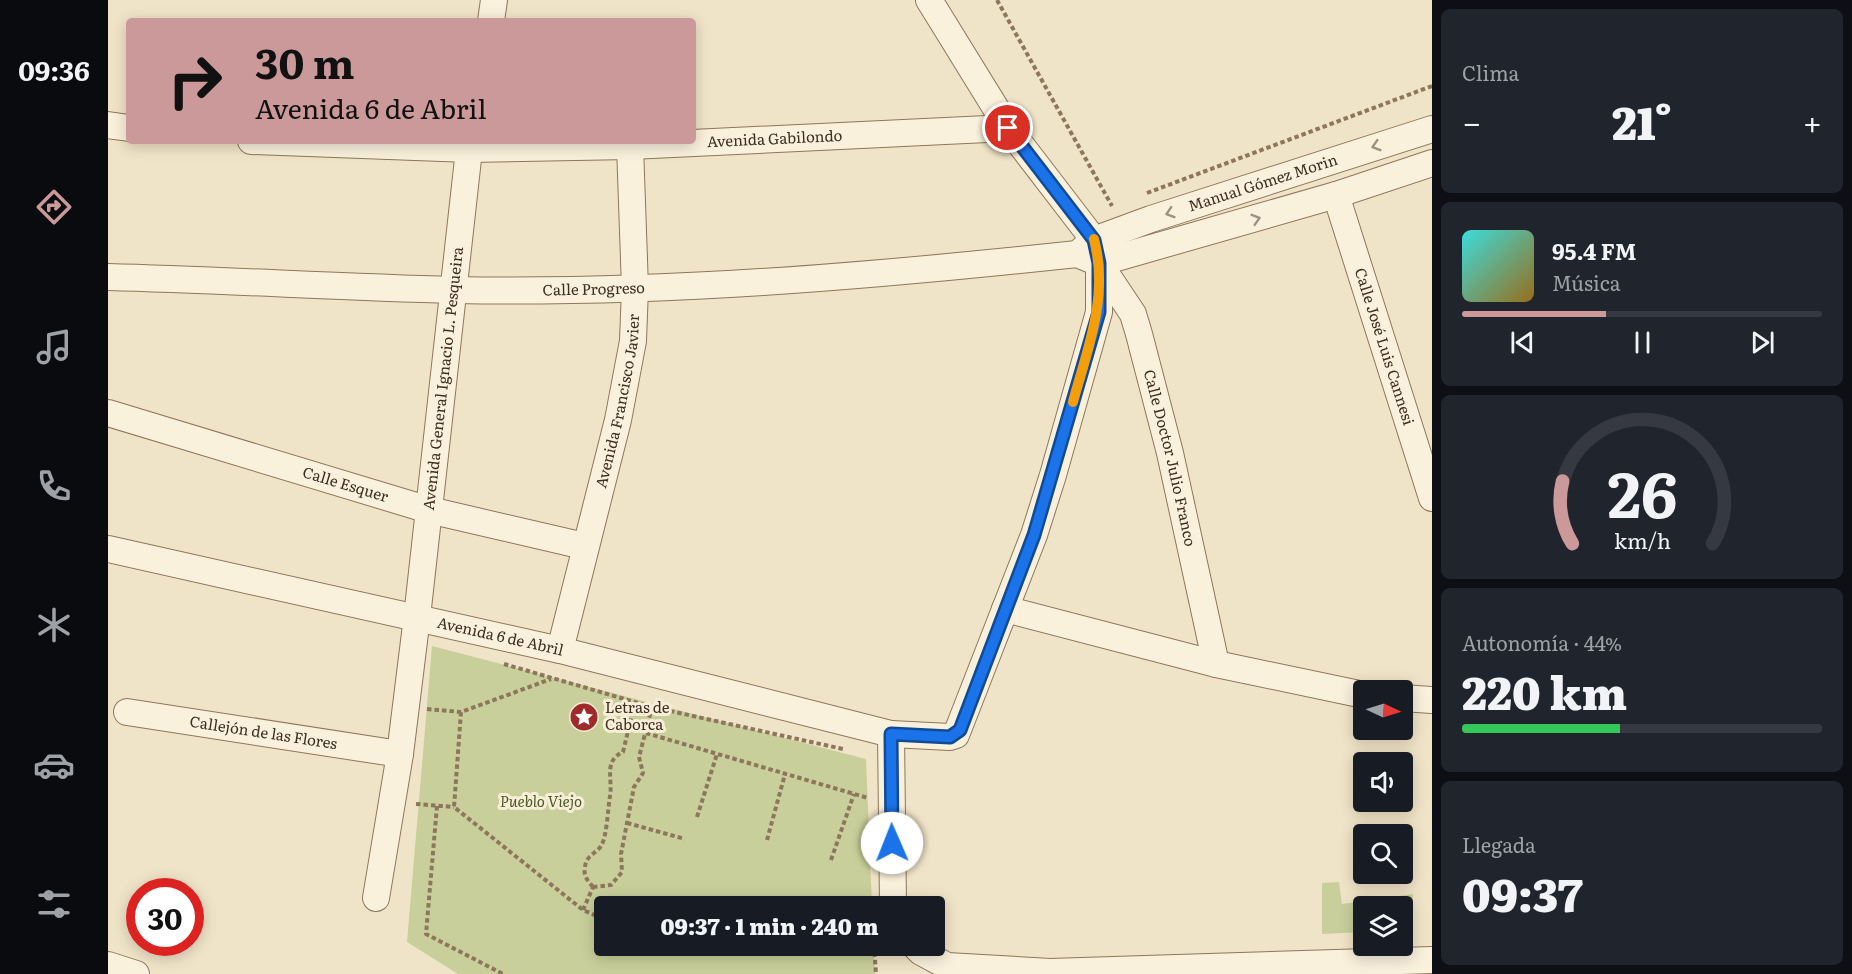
<!DOCTYPE html>
<html lang="es">
<head>
<meta charset="utf-8">
<style>
	body { margin:0; font-family:Literata,serif; background:#20242c; color:#f1f3f6; height:100vh; display:flex; flex-direction:column; font-size:22px; white-space:nowrap }
	* { box-sizing:border-box; margin:0 }
	p { font-size:20px; color:#9ea1a6 }
	.icon { flex:none; width:33px; height:33px; fill:none; stroke:currentColor; stroke-width:2; stroke-linecap:round; stroke-linejoin:round }
	.map { position:relative; flex:1; overflow:hidden }
	.side { display:flex; flex-direction:column; gap:9px; padding:9px; background:#0d0f14; width:420px }
	.side>* { flex:none }
	.top-card { position:absolute; left:18px; top:18px; width:570px; height:126px; border-radius:6px; box-shadow:0 3px 15px #0003; background:#cc999b; color:#111; overflow:hidden }
	.needle { width:39px; rotate:94deg }
	.fabs { position:absolute; left:1245px; top:680px; display:grid; gap:12px }
	.fabs a { display:grid; place-items:center; width:60px; height:60px; border-radius:6px; background:#171b24; box-shadow:0 3px 15px #0003; font-size:30px }
	.speed { position:absolute; left:18px; top:878px; display:flex; gap:12px; font-size:30px; font-weight:700; text-align:center }
	.speed>* { display:grid; place-content:center; width:78px; height:78px; border-radius:50%; background:#171b24; box-shadow:0 3px 15px #0003; line-height:1 }
	.speed .limit { border:9px solid #d22; background:#fff; color:#111 }
	.pin { position:absolute; display:grid; place-items:center; width:51px; height:51px; color:#fff; margin:-26px; border:3px solid #fff; border-radius:50%; box-shadow:0 2px 6px #0007 }
	.me { position:absolute; width:66px; margin:-33px; rotate:359deg; stroke-linejoin:round; filter:drop-shadow(0 0 4px #0008) }
	.turn { display:flex; align-items:center; gap:21px; height:126px; padding:0 30px; font-size:27px }
	.turn .icon { width:78px; height:78px; stroke-width:2.5 }
	.turn b { display:block; font-size:42px; line-height:51px }
	.big { font-size:45px; font-weight:800; line-height:1.1 }
	.side .widget { flex:1; display:flex; flex-direction:column; justify-content:center; gap:9px; min-width:0; padding:0 21px; border-radius:9px; background:#20242c }
	.side .dial { align-items:center; gap:0 }
	.dial svg { height:156px; overflow:visible; fill:none; stroke:#363941; stroke-width:7; stroke-linecap:round; text-anchor:middle }
	.dial text { fill:#f1f3f6; stroke:none }
	.song { display:flex; align-items:center; gap:18px }
	.cover { width:72px; height:72px; border-radius:9px; background:linear-gradient(135deg,hsl(180 70% 55%),hsl(40 70% 35%)) }
	.played { height:6px; border-radius:3px; background:linear-gradient(90deg,#cc999b 40%,#363941 40%) }
	.keys { display:flex; justify-content:space-around; direction:ltr }
	.heat { display:flex; justify-content:space-between; align-items:center; font-size:33px; direction:ltr }
	.charge { height:9px; border-radius:4px; background:linear-gradient(90deg,#34c759 44%,#363941 0) }
	.trip { position:absolute; left:486px; top:896px; width:351px; height:60px; border-radius:6px; background:#171b24; box-shadow:0 3px 15px #0003; font-weight:800; line-height:60px; text-align:center }
	main { display:flex; flex:1; min-height:0 }
	.tabs { display:flex; flex-direction:column; width:108px; justify-content:space-around; align-items:center; background:#090b0e; color:#9ea1a6 }
	.tabs .icon { width:42px; height:42px }
	.tabs .on { color:#cc999b }
	.tabs b { font-size:27px; color:#f1f3f6 }
	.map>svg:first-child { display:block }
</style>
</head>
<body>
<main>
<nav class="tabs">
<b>09:36</b>
<svg class="icon on" aria-label="directions" viewBox="0 0 24 24"><path d="M12 3l9 9-9 9-9-9zM9 14v-3h6M13 9l2 2-2 2"/></svg>
<svg class="icon" aria-label="music" viewBox="0 0 24 24"><path d="M9 18V5l10-2v13"/><circle cx="6" cy="18" r="3"/><circle cx="16" cy="16" r="3"/></svg>
<svg class="icon" aria-label="phone" viewBox="0 0 24 24"><path d="M5 4h4l2 5-3 2q2 4 5 5l2-3 5 2v4C11 20 4 13 5 4z"/></svg>
<svg class="icon" aria-label="climate" viewBox="0 0 24 24"><path d="M12 3v18M4 7l16 10M4 17L20 7"/></svg>
<svg class="icon" aria-label="car" viewBox="0 0 24 24"><path d="M5 17H2v-5l4-1 3-4h7l3 4 3 1v5h-3M9 17h6M6 11h13"/><circle cx="7" cy="17" r="2"/><circle cx="17" cy="17" r="2"/></svg>
<svg class="icon" aria-label="filters" viewBox="0 0 24 24"><path d="M4 7h16M4 17h16"/><circle cx="9" cy="7" r="2"/><circle cx="15" cy="17" r="2"/></svg>
</nav>
<div class="map">
<svg width="1324" height="974" viewBox="0 0 1324 974">
	<rect width="100%" height="100%" fill="#f0e4c8"/>
	<path fill="#c9cf9b" d="M324,646L758,759L764,906H496V945H766L767,974H350L299,942Z
		M1231,882L1234,904L1305,894L1304,931H1295L1294,906H1256L1255,932L1214,934V883Z"/>
	<g fill="none" stroke-linecap="round" stroke-linejoin="round">
		<g stroke="#8d765c" stroke-width="28">
			<g id="minor">
				<path d="M383,21L386,0"/>
				<path d="M0,125L21,128"/>
				<path id="s1" d="M143,141L361,149L522,146L900,128"/>
				<path id="s2" d="M1228,195L1324,498"/>
				<path id="s3" d="M974,250L986,240L1043,219L1324,129"/>
				<path id="s4" d="M991,263L1025,314L1031,334L1062,453L1108,664"/>
				<path d="M991,263L1228,195L1324,163"/>
				<path id="s5" d="M0,277C115,280 231,287 346,290C554,294 763,276 969,254L991,263"/>
				<path id="s6" d="M0,413L321,510L476,546"/>
				<path id="s7" d="M0,549L452,650L783,734L842,737L848,735L926,535L945,475L991,312V263L986,240L900,128L821,0"/>
				<path d="M897,609L1108,664L1256,695"/>
				<path id="s8" d="M452,650L510,420L525,341L527,288L522,146"/>
				<path d="M1294,698L1324,700"/>
				<path id="s9" d="M19,712L292,754"/>
				<path d="M783,734L785,906"/>
				<path id="s10" d="M268,898L292,754L309,617L362,141"/>
				<path d="M806,945L813,952L839,966L942,972L1324,960"/>
				<path d="M0,965L28,974"/>
			</g>
		</g>
		<path stroke="#8d765c" stroke-width="4" stroke-dasharray="4.5 3" stroke-linecap="butt" d="M889,0L1004,206
			M1039,193L1324,86
			M396,664L544,707L735,749
			M319,709L353,712L443,679
			M353,712L346,807L475,910L496,919
			M538,733L760,798
			M308,804L346,807
			M329,806L318,934L395,974
			M589,817L609,754
			M519,823L577,839
			M659,840L677,774
			M723,860L746,794
			M485,887L503,885L514,872L513,854L526,787L535,773L531,757L544,707
			M485,887C480,881 475,876 477,867C478,855 488,854 493,846C499,837 500,807 502,796C505,779 495,761 515,752L527,702
			M475,910L485,887
			M766,945L768,974"/>
		<use href="#minor" stroke="#faf1dc" stroke-width="26"/>
	</g>
	<defs><path id="oneway-chevron" d="M-2-3.5L2.5 0L-2 3.5" fill="none" stroke-width="1.6" stroke-linecap="round" stroke-linejoin="round" transform="scale(1.5)"/></defs>
	<g stroke="#9c907e">
		<use href="#oneway-chevron" transform="translate(1268 146) rotate(163)"/>
		<use href="#oneway-chevron" transform="translate(1062 213) rotate(162)"/>
		<use href="#oneway-chevron" transform="translate(1148 219) rotate(-17)"/>
	</g>
	<g fill="none" stroke-linecap="round" stroke-linejoin="round">
		<g stroke="#114b97" stroke-width="15">
			<path id="route" d="M784,843L783,734L842,737L852,730L926,535L991,312V263L986,240L900,128"/>
		</g>
		<use href="#route" stroke="#1a73e8" stroke-width="10"/>
		<path stroke="#f59e0b" stroke-width="10" d="M965,402C980,347 1001,297 986,239"/>
	</g>
	<defs>
		<g id="sight-disc" transform="scale(1.5)"><circle r="9.5" fill="#9e2a2b" stroke="#f7eed8"/><path d="M0-6L1.8-2.2L6-1.7L2.9 1.2L3.7 5.4L0 3.3L-3.7 5.4L-2.9 1.2L-6-1.7L-1.8-2.2Z" fill="#fff"/></g>
	</defs>
	<g fill-rule="evenodd">
		<use href="#sight-disc" x="476" y="717"/>
	</g>
	<g text-anchor="middle" stroke-width="6" stroke-linejoin="round" paint-order="stroke">
		<g font-size="15" fill="#3d2e20" stroke="#f7eed8">
			<text dy="5" stroke="none"><textPath href="#s1" startOffset="524">Avenida Gabilondo</textPath></text>
			<text dy="5" stroke="none"><textPath href="#s3" startOffset="194">Manual Gómez Morin</textPath></text>
			<text dy="5" stroke="none"><textPath href="#s5" startOffset="486">Calle Progreso</textPath></text>
			<text dy="5" stroke="none"><textPath href="#s2" startOffset="159">Calle José Luis Cannesi</textPath></text>
			<text dy="5" stroke="none"><textPath href="#s10" startOffset="524">Avenida General Ignacio L. Pesqueira</textPath></text>
			<text dy="5" stroke="none"><textPath href="#s8" startOffset="256">Avenida Francisco Javier</textPath></text>
			<text dy="5" stroke="none"><textPath href="#s4" startOffset="210">Calle Doctor Julio Franco</textPath></text>
			<text dy="5" stroke="none"><textPath href="#s6" startOffset="248">Calle Esquer</textPath></text>
			<text dy="5" stroke="none"><textPath href="#s7" startOffset="402">Avenida 6 de Abril</textPath></text>
			<text dy="5" stroke="none"><textPath href="#s9" startOffset="138">Callejón de las Flores</textPath></text>
		</g>
		<g font-size="15" fill="#3d2e20" stroke="#f7eed8" text-anchor="start">
			<text x="497" y="713">Letras de<tspan x="497" dy="17">Caborca</tspan></text>
		</g>
		<g font-size="15" font-style="italic" fill="#4d5a26" stroke="#f7eed8">
			<text x="433" y="807">Pueblo Viejo</text>
		</g>
	</g>
</svg>
<div class="fabs">
<a><svg class="needle" viewBox="-14 -14 28 28"><path d="M0-13l5 13h-10z" fill="#e53935"/><path d="M0 13l5-13h-10z" fill="#9ea1a6"/></svg></a>
<a><svg class="icon" aria-label="sound" viewBox="0 0 24 24"><path d="M4 9h4l5-4v14l-5-4H4zM17 9q2 3 0 6"/></svg></a>
<a><svg class="icon" aria-label="search" viewBox="0 0 24 24"><circle cx="10" cy="10" r="6"/><path d="M15 15l6 6"/></svg></a>
<a><svg class="icon" aria-label="layers" viewBox="0 0 24 24"><path d="M12 4l9 5-9 5-9-5zM3 14l9 5 9-5"/></svg></a>
</div>
<div class="speed"><div class="limit">30</div></div>
<div class="pin" style="left:900px;top:128px;background:#d93025"><svg class="icon" aria-label="arrive" viewBox="0 0 24 24"><path d="M6 21V4h12l-3 4 3 4H6"/></svg></div>
<svg class="me" style="left:784px;top:843px" viewBox="-20 -20 40 40"><circle r="19" fill="#fff"/><path d="M0-13L10 11 0 6-10 11z" fill="#1a73e8"/></svg>
<div class="trip">09:37 · 1 min · 240 m</div>
<div class="top-card">
<div class="turn"><svg class="icon" aria-label="right" viewBox="0 0 24 24"><path d="M7 20v-9h11M14 6l5 5-5 5"/></svg><div><b>30 m</b>Avenida 6 de Abril</div></div>
</div>
</div>
<section class="side">
<div class="widget"><p>Clima</p>
<div class="heat"><a>−</a><b class="big">21°</b><a>+</a></div>
</div>
<div class="widget">
<div class="song"><i class="cover"></i><div><b>95.4 FM</b><p>Música</p></div></div>
<div class="played"></div>
<div class="keys"><svg class="icon" aria-label="previous" viewBox="0 0 24 24"><path d="M18 5L8 12l10 7zM5 5v14"/></svg><svg class="icon" aria-label="pause" viewBox="0 0 24 24"><path d="M8 5v14M16 5v14"/></svg><svg class="icon" aria-label="next" viewBox="0 0 24 24"><path d="M6 5l10 7-10 7zM19 5v14"/></svg></div>
</div>
<div class="widget dial"><svg viewBox="0 0 100 80">
<path d="M14 69A42 42 0 1 1 86 69"/>
<path d="M14 69A42 42 0 0 1 9 37" stroke="#cc999b"/>
<text x="50" y="56" font-size="32" font-weight="700">26</text>
<text x="50" y="72" font-size="11">km/h</text>
</svg></div>
<div class="widget"><p>Autonomía · 44%</p><b class="big">220 km</b><div class="charge"></div></div>
<div class="widget"><p>Llegada</p><b class="big">09:37</b></div>
</section>
</main>
</body>
</html>
